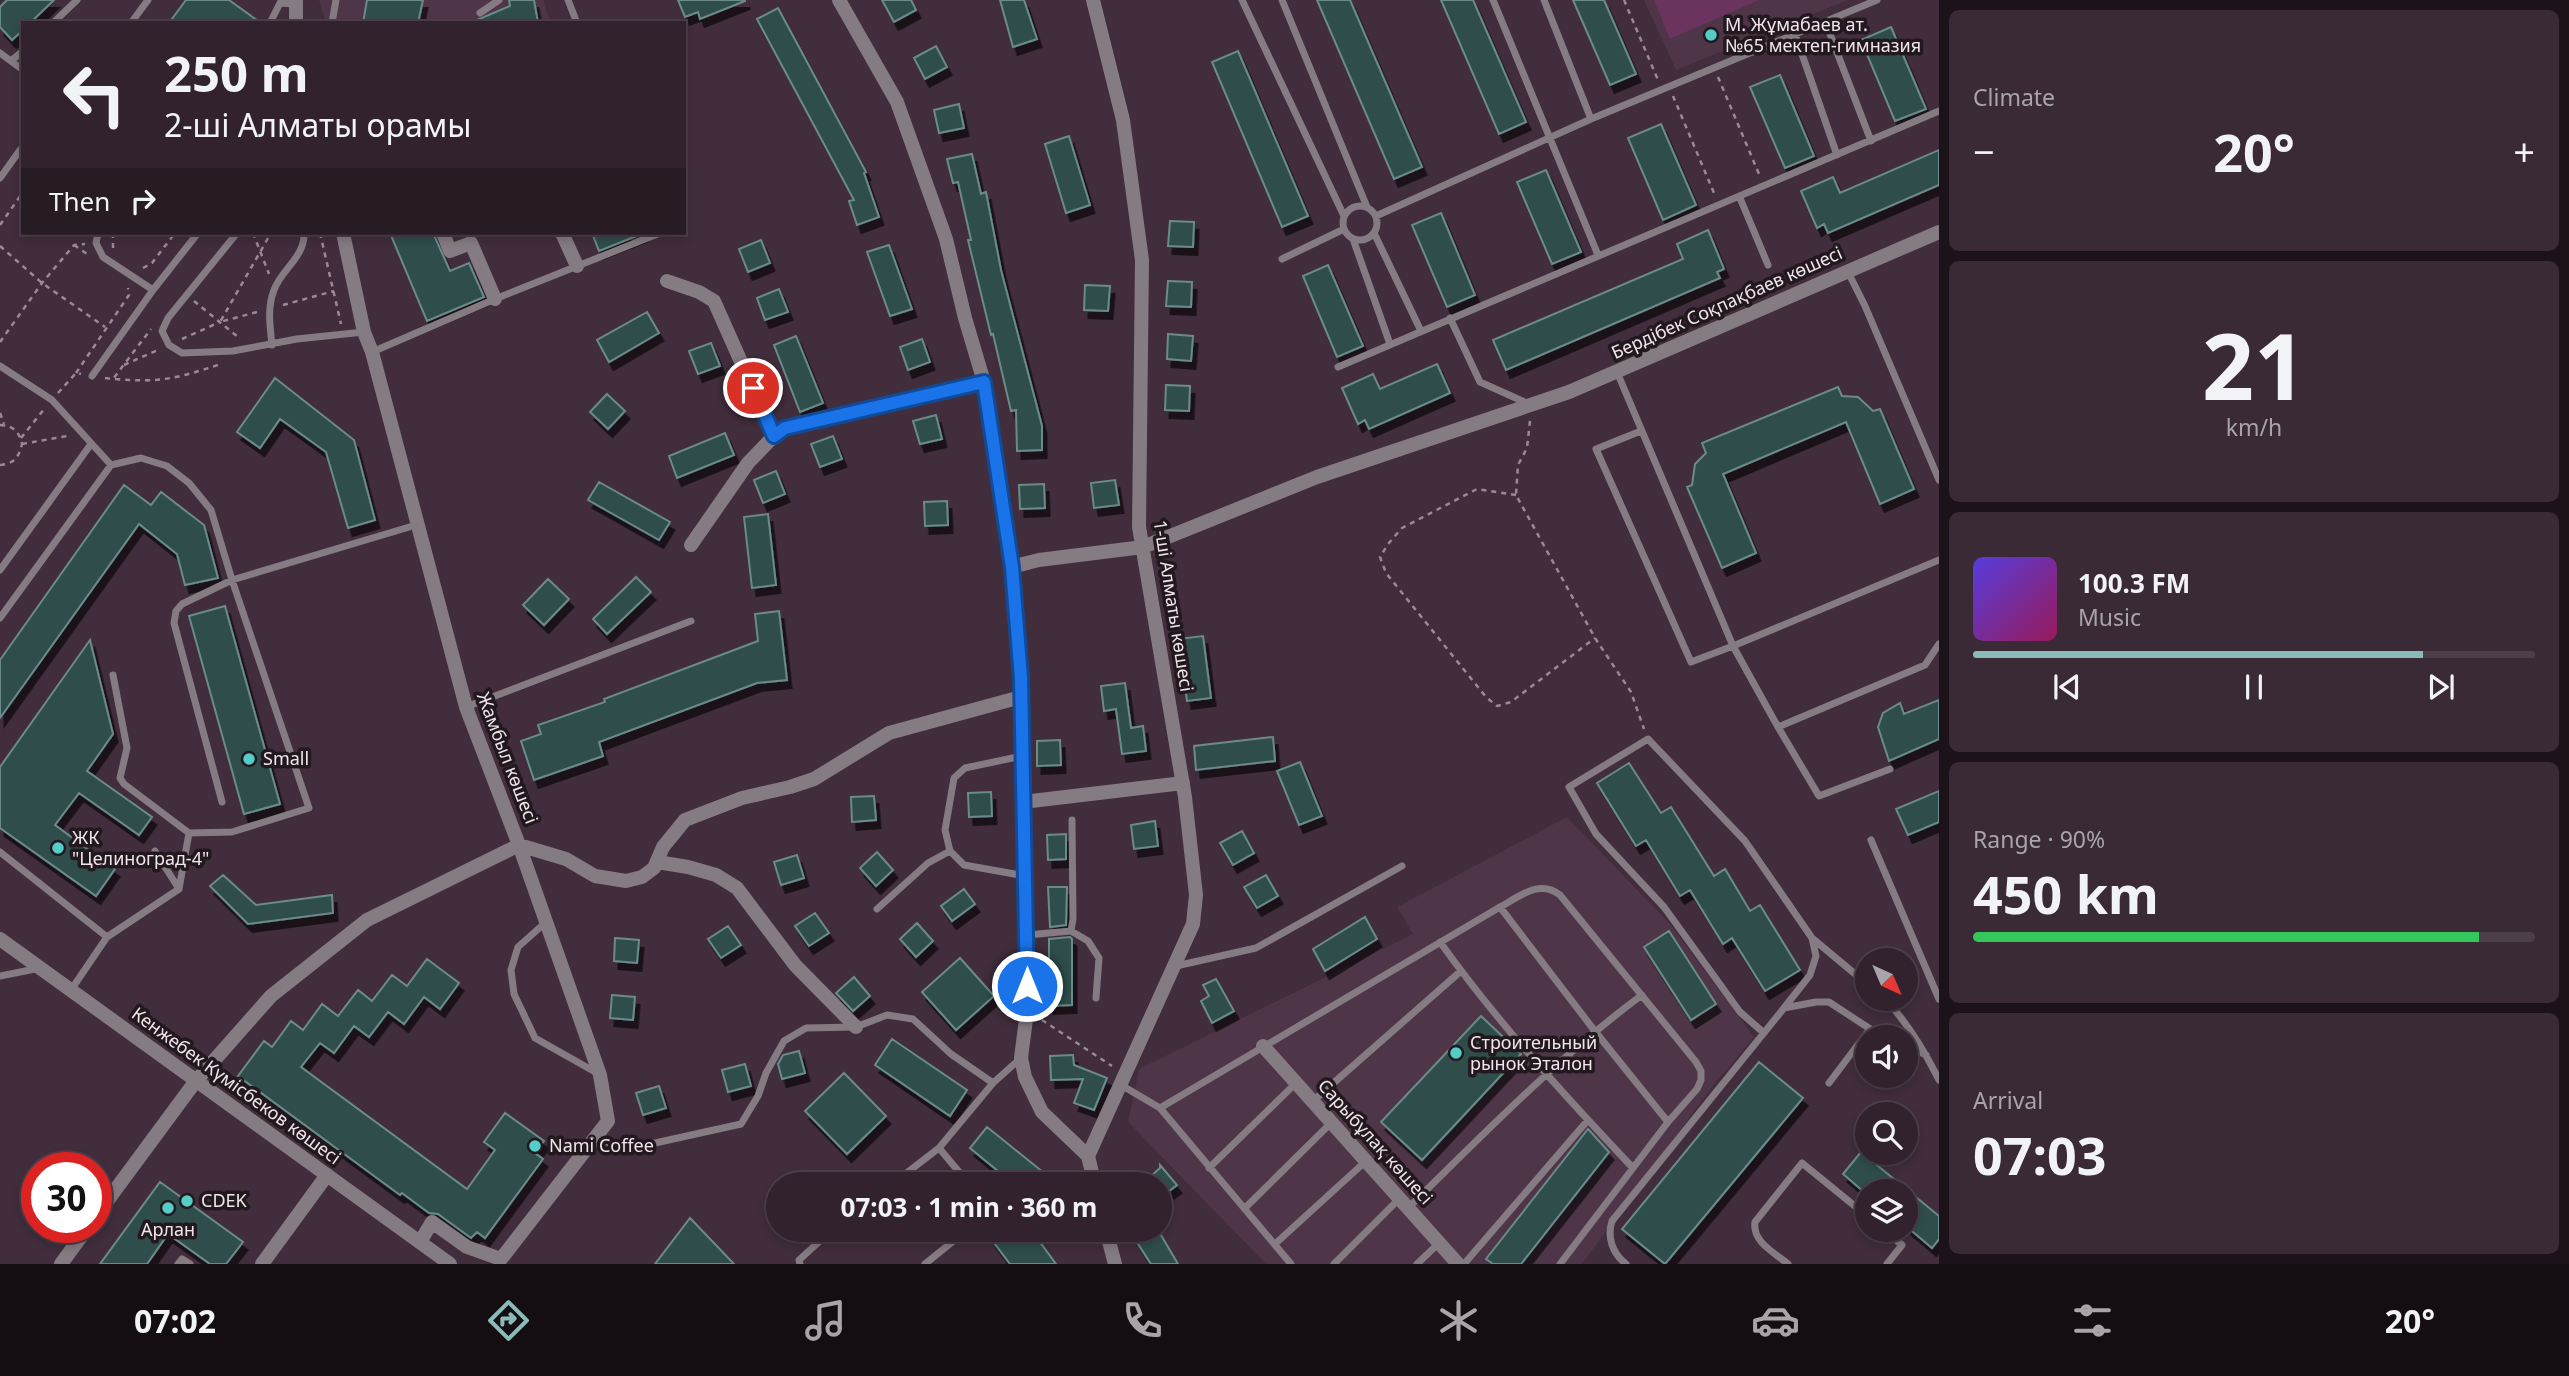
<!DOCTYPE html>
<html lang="en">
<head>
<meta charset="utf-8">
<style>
	body { margin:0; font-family:"Noto Sans",sans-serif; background:#392a35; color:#f1f3f6; height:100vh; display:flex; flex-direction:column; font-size:26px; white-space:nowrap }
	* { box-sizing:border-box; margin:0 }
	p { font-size:23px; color:#a8a4aa }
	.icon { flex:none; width:38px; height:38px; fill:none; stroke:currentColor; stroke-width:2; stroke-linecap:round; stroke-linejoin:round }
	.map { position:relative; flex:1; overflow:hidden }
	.details { display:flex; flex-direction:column; gap:10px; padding:10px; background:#1b1319; width:630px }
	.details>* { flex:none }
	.hud { position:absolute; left:21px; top:21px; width:665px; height:214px; border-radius:0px; box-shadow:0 4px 10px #0003,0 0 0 2px #4c3f49; background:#31222d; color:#f1f3f6; overflow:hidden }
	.needle { width:46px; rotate:136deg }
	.tools { position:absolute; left:1855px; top:948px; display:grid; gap:14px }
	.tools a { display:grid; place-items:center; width:63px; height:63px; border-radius:50%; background:#31222d; box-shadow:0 4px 10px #0003,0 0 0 2px #4c3f49; font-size:35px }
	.speed { position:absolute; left:21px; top:1152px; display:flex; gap:14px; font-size:35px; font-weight:700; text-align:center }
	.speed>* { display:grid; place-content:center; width:91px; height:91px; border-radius:50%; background:#31222d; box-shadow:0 4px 10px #0003,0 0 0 2px #4c3f49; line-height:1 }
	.speed .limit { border:10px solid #d22; background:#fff; color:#111 }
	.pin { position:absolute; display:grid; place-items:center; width:60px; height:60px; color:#fff; margin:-30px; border:4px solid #fff; border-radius:50%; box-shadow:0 2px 7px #0007 }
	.me { position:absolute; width:77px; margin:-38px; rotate:0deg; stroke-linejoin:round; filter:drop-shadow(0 0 5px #0008) }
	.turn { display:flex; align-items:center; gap:24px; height:147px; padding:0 28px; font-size:32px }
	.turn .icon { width:91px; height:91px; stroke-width:2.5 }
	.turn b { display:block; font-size:49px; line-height:60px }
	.then { display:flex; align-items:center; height:66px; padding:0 28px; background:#0003; gap:14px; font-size:26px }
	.big { font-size:52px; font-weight:700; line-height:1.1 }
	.details .widget { flex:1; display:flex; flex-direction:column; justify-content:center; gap:10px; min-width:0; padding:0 24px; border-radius:10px; background:#392a35 }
	.details .dial { align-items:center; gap:0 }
	.dial b { font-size:91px; line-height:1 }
	.song { display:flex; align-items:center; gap:21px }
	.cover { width:84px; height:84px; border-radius:10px; background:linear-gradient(135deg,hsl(250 70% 55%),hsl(330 70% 35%)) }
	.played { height:7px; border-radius:4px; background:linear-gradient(90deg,#8bbbb9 80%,#4c3f49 80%) }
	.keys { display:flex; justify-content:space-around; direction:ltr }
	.heat { display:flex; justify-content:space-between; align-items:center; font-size:38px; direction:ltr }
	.charge { height:10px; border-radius:5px; background:linear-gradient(90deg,#34c759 90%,#4c3f49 0) }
	.trip { position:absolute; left:766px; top:1172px; width:406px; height:70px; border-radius:35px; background:#31222d; box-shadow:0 4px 10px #0003,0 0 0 2px #4c3f49; font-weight:700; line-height:70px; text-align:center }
	.tabs { display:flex; height:112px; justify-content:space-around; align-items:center; background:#140e12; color:#a8a4aa }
	.tabs .icon { width:49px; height:49px }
	.tabs .on { color:#8bbbb9 }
	.tabs b { font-size:32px; color:#f1f3f6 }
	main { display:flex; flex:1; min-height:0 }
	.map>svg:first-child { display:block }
</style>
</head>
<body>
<main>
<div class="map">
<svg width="1939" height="1264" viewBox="0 0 1939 1264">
	<defs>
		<filter id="shadow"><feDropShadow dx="4.5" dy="8" stdDeviation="0" flood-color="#0009"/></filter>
	</defs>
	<rect width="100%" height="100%" fill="#412d3c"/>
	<path fill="#4e3547" d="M319,0H543L551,23H326Z
		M1644,0H1848L1676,70Z
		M1567,817L1670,924L1754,1037L1712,1087L1582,1264H1266L1128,1122L1139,1069L1413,934L1397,907Z"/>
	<path fill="#6b345e" d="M1654,0H1759L1670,39Z"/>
	<path fill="#2d4d4b" stroke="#6a8b89" stroke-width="2" filter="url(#shadow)" d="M7,0H54L30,23H23V30L12,40L0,27V7Z
		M186,0H229L261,23H169Z
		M367,0H423L418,23H363Z
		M509,0H534L538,23H470L510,6Z
		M678,0H745V1L700,19L698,12L685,17Z
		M882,0H911L916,10L894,22Z
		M1000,0H1024L1037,39L1013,47Z
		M1317,0H1350L1422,167L1394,179Z
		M1441,0H1473L1526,122L1499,134Z
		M1573,0H1604L1636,74L1610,85Z
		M778,8L866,172L864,173L879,217L857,225L849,201L854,200L757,19Z
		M1891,27L1926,109L1895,121L1861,40Z
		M936,46L947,67L925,79L914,58Z
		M1238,51L1308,216L1282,227L1212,62Z
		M1780,75L1814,156L1785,168L1750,87Z
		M959,104L964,128L939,133L934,110Z
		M1661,124L1696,205L1663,220L1628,138Z
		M1069,136L1090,205L1066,213L1045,144Z
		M1939,150V185L1828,233L1824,224L1817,228L1801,191L1833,177L1840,193Z
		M972,154L981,194L986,192L1001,270L1042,426V450L1017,451L1016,410L1011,411L993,334L991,335L968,240H971L958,182L953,183L947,159Z
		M1546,170L1581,252L1552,264L1517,182Z
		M1441,213L1475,295L1447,307L1412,225Z
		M1170,221L1194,222L1193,247L1168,246Z
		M1708,230L1724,269L1717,272L1720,278L1506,370L1493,340L1683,259L1677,244Z
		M390,233H433L450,271L469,263L484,297L427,321Z
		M592,233H644L599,251Z
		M761,240L770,263L748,272L739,249Z
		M889,245L912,309L890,316L867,252Z
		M1328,265L1363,346L1337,357L1303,276Z
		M1168,281L1192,282L1191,307L1166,306Z
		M1085,285L1110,286L1108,311L1084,310Z
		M779,289L788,312L765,320L757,298Z
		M647,312L659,333L609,362L597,340Z
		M1168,334L1193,336L1191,361L1167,359Z
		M796,336L823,403L800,412L774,345Z
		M922,339L930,362L908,370L900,347Z
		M711,343L720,366L698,374L689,351Z
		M1437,364L1450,393L1369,429L1365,420L1358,424L1342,388L1373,374L1380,389Z
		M275,378L354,440L375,520L348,528L326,452L280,419L260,448L237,432Z
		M1166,385L1190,386L1189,411L1165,410Z
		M1838,387L1842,396L1858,397L1873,411L1880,409L1914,489L1880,504L1846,422L1723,474L1756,553L1722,568L1687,487L1692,485L1695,464L1706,453L1702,443Z
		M607,394L625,411L608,429L590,412Z
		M936,415L942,439L920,444L913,421Z
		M725,433L734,455L677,478L669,456Z
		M833,436L842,459L820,467L811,444Z
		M776,471L785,494L763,503L754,480Z
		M1115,480L1119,505L1094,508L1091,483Z
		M599,482L670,522L659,540L588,500Z
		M1044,484L1045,508L1020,509L1019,485Z
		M124,485L151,505L161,492L204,525L218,578L185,585L177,554L139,524L0,718V660Z
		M947,501L948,525L925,526L924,502Z
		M768,514L776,585L752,588L744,517Z
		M636,577L651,592L607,634L593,619Z
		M548,579L569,599L544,625L523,605Z
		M225,606L280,804L244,814L189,616Z
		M779,611L787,680L757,683L599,742L603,756L534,780L521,741L541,734L538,725L605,702L604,699L758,641L755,614Z
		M1203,636L1211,698L1187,701L1178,639Z
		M90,640L113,734L87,771L152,817L139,835L79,793L55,825L115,869L96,896L0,828V767Z
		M1125,683L1131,728L1143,726L1146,751L1122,754L1116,709L1104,711L1101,686Z
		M1939,700V739L1889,761L1878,727L1883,713L1900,703L1904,714Z
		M1273,737L1275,761L1196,770L1194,746Z
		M1060,740L1061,765L1037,766V741Z
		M1300,762L1322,816L1299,825L1277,771Z
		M1629,763L1661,813L1671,807L1714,876L1725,869L1750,911L1760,905L1800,970L1765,991L1732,938L1723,944L1690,890L1680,896L1646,840L1636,846L1597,783Z
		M1939,791V822L1908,835L1896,809Z
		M991,792L992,816L969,817L968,793Z
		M874,796L876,820L852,822L851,797Z
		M1155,821L1158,846L1134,849L1131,825Z
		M1242,831L1254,853L1233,865L1220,843Z
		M1066,834V859L1048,860L1047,835Z
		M877,852L893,870L876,886L860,868Z
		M797,855L804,878L781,885L774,862Z
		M223,875L256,905L332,895L333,913L248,924L210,886Z
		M1266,875L1278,896L1257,908L1244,887Z
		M1048,887H1067L1066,925L1050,927Z
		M964,889L975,904L952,921L941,906Z
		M815,913L829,933L809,946L795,926Z
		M1365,917L1377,939L1325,971L1313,949Z
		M917,923L933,941L916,957L900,939Z
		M728,926L741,945L721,958L708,939Z
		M1669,931L1716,1004L1691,1020L1644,947Z
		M1070,937L1072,939V1005L1049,1006V939Z
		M615,938L639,940L637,963L614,961Z
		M960,958L994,996L956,1030L922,992Z
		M427,959L459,983L440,1009L424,997L404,1024L388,1012L369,1037L354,1026L334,1053L320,1043L301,1067L467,1189L495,1150L484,1142L505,1113L544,1141L535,1153L543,1159L485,1238L477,1232L471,1238L438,1214L429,1213L402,1193L400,1195L238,1076L264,1041L272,1047L291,1021L303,1030L322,1004L338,1016L358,990L372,1001L392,975L407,986Z
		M854,977L870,996L853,1011L836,993Z
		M1216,979L1234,1011L1212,1023L1201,1001L1209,996L1203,985Z
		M612,995L635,997L633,1020L610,1018Z
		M1481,1016L1521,1054L1422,1160L1381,1122Z
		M892,1039L967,1090L950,1116L875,1065Z
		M799,1051L805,1073L782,1079L778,1064L783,1055Z
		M1073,1055L1074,1065L1107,1078L1094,1110L1074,1103L1083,1079L1051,1080L1050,1056Z
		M1759,1062L1803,1098L1665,1264L1622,1229Z
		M745,1064L751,1086L728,1092L722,1070Z
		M844,1073L886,1116L847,1154L805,1111Z
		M659,1086L666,1108L643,1115L636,1093Z
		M987,1127L1059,1185H1015L970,1148Z
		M1588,1129L1609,1152L1521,1264H1493L1486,1259Z
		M1861,1152L1939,1216V1239L1932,1248L1906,1226V1192H1864L1843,1174Z
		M1160,1165L1177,1185L1160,1198V1185H1141L1160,1168Z
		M160,1182L243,1242L226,1264H210L168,1234L147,1264H100Z
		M690,1218L734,1264H655Z
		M1006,1230H1031L1056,1264H1010L992,1240Z
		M1129,1230H1158L1178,1264H1151Z"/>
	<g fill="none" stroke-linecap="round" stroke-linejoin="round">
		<path stroke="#9b8a96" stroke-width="2.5" stroke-dasharray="5 5" stroke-linecap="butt" d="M1624,0L1658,80
			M1718,77L1759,174
			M1673,96L1714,193
			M0,225L23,192
			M113,233V250
			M253,233L269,274
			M320,233L341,324
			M74,245L87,254
			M0,246L42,283L105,327
			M143,268L152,263L175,233
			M194,301L238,337
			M283,305L334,291
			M257,312L220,322L271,233
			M182,339L220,322
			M0,342L42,283L74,245L85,244
			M124,365L160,349
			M76,373L129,295L128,288
			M105,378L113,379L151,329
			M115,379C161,383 178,378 221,364
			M58,393L76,373L81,374
			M0,413L4,424
			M1530,421L1527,448L1518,465L1516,495L1595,638L1631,692L1644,729
			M0,425C12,425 20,432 22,444C19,457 14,464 0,465
			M21,438L45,408
			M22,444L67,436
			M1516,495L1477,489L1402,528L1388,544L1380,557L1386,573L1486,697L1497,706L1511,702L1595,638
			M1042,1020L1112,1066"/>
		<path stroke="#857b82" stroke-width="7" d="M568,0L577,23
			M1242,0L1344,216
			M1282,0L1367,207
			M1493,0L1598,255
			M1544,0L1591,119
			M480,13L499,0
			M1825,21L1871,141
			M53,23L77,0
			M131,23L148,0
			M270,23L280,3L295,4
			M332,23L336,0
			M1795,34L1837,155
			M0,53L23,70
			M11,61L23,51
			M0,178L23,146
			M1740,198L1768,265
			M1343 223a17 17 0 1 1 34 0a17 17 0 1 1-34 0Z
			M1376,216L1591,119L1877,0
			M98,233L96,243L103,257L153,290L198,233
			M237,233L168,318L162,331L169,345L182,353L233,351L297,339L364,332
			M1374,233L1421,331
			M1353,239L1390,344
			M1282,259L1344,229
			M1848,272L1865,306L1939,480
			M1450,318L1480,382L1529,404
			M272,345C270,326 267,308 274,290C281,270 305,257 304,233
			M372,352L495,299L660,233
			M0,366L52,400L111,465
			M1338,367C1538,280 1739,198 1939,111
			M1617,372L1733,646L1691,662L1596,449L1641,431
			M92,376L153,290
			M1939,560L1733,646L1778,727L1925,665L1939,644
			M0,570L91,444
			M0,618L111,465L141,458L167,466L189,483L211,510L232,580L416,525
			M113,675L127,748L120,778L124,784L189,833
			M466,707L691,621
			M1778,727L1819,796L1890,769
			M1022,756L965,768L954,778L945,830L950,851L964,865L1026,876
			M1871,840L1939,999
			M155,851L179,889L189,833L232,832L309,808L232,580L182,604L176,611L174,623L222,802
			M0,852L107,937
			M1500,907L1594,1030L1668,1122
			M877,909L928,863L950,851
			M546,922L518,947L511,970L514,994L535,1038L597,1073
			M1071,931L1073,919L1072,820
			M1027,935L1071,931L1088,941L1099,958L1096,998
			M1812,938L1867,984
			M1440,942C1498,1023 1565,1096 1633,1168
			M1176,966L1256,948L1402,866
			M0,976L40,968
			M71,990L107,937L179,889
			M1885,999C1908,1023 1924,1050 1939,1080
			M1784,1008L1816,1002H1829L1884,1038
			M1906,1045L1926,1055
			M1829,1083L1869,1030
			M1121,1085L1160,1108L1291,1264
			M1313,1101L1461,971
			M1160,1108L1500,907C1520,896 1540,879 1560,895L1696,1062L1701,1071V1080L1697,1089L1668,1122L1560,1264
			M596,1138L618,1146L637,1147L741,1124L758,1096L766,1073L784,1041L806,1028L856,1027L887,1015L913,1019L951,1054L993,1083
			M939,1148L970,1185
			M1209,1168L1296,1083
			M891,1185L939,1148L993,1083L1021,1058
			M1245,1208L1331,1123
			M1408,1208C1484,1134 1557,1058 1642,995
			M1884,1230L1902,1245L1887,1264
			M1275,1244L1366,1161
			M178,1264L182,1259L190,1264
			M800,1264L799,1260L832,1230
			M925,1264L967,1230
			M1334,1264L1399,1199
			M1417,1264L1439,1243
			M1464,1264L1588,1120
			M1626,1264C1612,1253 1607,1237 1612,1221L1784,1008L1810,975L1816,956L1812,938L1745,841L1648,739L1569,787L1596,834L1664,907L1740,1012L1764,1033
			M1788,1264C1774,1252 1752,1242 1755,1222L1802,1163L1867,1216"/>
		<path stroke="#857b82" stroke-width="14" d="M296,0V23
			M839,0L897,102L946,239L965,318L984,382L1011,567L1021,678L1027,916V1011L1021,1058L1025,1077L1042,1112L1088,1156L1095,1185
			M343,233L364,332L372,352L466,707L519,845L600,1075L608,1121L501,1259L467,1247L432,1222L420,1242
			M443,233L450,251L471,243L495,299
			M562,233L577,266
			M667,281L699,292L714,301L774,436L748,463L691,545
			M774,436L785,428L984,382
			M1011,567L1039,560L1143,547L1317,477L1569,392L1939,232
			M1023,802L1183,783
			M657,862L688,867L716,875L737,888L795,965L856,1027
			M1263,1046L1458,1264
			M1088,1156L1193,924L1196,895L1185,797L1139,527L1142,260L1123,120L1093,0
			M96,1216L195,1082L271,996L367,920L519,845L566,859L595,876L626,881L642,877L654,868L663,847L685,820L742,798L790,787L814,779L889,733L1021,697
			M1106,1230L1115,1264
			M61,1264L88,1227
			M262,1264L327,1175"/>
		<path stroke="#857b82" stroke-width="14" d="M0,939L450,1264"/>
	</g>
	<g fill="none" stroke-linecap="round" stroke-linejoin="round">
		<g stroke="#114b97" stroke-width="18">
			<path id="route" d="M753,388L774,436L785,428L984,382L1012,567L1021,678L1027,986"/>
		</g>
		<use href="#route" stroke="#1a73e8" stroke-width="12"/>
	</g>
	<g fill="#54cdc8" stroke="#22191f" stroke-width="2.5">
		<circle cx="1711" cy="35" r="7"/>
		<circle cx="249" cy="759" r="7"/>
		<circle cx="58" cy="848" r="7"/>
		<circle cx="1456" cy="1053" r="7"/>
		<circle cx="535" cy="1146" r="7"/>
		<circle cx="187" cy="1201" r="7"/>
		<circle cx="168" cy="1208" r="7"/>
	</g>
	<g text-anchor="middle" stroke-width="7" stroke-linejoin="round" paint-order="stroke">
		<g font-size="18" fill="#f2e4ee" stroke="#22191f" text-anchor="start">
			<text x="1725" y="31">М. Жұмабаев ат.<tspan x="1725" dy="21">№65 мектеп-гимназия</tspan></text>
			<text x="263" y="765">Small</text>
			<text x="72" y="844">ЖК<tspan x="72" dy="21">"Целиноград-4"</tspan></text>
			<text x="1470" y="1049">Строительный<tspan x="1470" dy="21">рынок Эталон</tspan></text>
			<text x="549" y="1152">Nami Coffee</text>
			<text x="201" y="1207">CDEK</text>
			<text x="168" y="1236" text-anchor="middle">Арлан</text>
		</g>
		<g font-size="18" fill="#f2e4ee" stroke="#22191f">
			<text transform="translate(1727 303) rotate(-24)" y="6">Бердібек Соқпақбаев көшесі</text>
			<text transform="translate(1173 606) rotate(81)" y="6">1-ші Алматы көшесі</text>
			<text transform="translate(507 758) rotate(69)" y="6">Жамбыл көшесі</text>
			<text transform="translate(236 1086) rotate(36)" y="6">Кенжебек Күмісбеков көшесі</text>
			<text transform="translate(1375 1142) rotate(48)" y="6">Сарыбұлақ көшесі</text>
		</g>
	</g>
</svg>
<div class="tools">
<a><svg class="needle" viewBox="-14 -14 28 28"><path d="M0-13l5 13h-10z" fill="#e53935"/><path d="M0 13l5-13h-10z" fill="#a8a4aa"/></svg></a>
<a><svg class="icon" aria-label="sound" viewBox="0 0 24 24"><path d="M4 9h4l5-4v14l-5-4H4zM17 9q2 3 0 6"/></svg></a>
<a><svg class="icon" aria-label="search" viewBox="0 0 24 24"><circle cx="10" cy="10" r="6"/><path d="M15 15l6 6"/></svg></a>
<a><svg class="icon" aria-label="layers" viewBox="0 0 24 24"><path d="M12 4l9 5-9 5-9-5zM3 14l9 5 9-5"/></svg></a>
</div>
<div class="speed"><div class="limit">30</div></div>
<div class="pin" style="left:753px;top:388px;background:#d93025"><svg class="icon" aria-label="arrive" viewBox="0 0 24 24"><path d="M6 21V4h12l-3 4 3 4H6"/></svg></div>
<svg class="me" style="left:1027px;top:986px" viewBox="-20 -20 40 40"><circle r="17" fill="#1a73e8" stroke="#fff" stroke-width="3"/><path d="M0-11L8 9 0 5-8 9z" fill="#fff"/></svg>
<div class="trip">07:03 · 1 min · 360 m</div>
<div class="hud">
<div class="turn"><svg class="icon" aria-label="left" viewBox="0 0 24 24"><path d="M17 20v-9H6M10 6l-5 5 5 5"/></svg><div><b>250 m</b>2-ші Алматы орамы</div></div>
<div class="then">Then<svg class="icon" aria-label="right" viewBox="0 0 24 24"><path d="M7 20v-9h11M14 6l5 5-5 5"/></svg></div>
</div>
</div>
<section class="details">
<div class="widget"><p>Climate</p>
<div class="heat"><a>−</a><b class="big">20°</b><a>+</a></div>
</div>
<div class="widget dial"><b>21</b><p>km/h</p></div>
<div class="widget">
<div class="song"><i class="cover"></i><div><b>100.3 FM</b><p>Music</p></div></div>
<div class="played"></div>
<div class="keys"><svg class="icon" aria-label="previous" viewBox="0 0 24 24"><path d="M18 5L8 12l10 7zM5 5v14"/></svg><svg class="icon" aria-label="pause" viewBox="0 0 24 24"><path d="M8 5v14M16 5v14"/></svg><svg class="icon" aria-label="next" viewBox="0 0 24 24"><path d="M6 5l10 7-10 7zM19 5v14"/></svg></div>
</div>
<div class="widget"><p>Range · 90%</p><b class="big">450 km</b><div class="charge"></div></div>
<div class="widget"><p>Arrival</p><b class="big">07:03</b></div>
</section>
</main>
<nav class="tabs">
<b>07:02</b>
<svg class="icon on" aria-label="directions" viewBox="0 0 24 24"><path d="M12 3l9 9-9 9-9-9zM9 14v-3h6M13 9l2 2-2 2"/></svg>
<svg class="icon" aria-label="music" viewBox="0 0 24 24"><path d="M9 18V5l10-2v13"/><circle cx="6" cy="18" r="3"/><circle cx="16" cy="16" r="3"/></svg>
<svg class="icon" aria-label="phone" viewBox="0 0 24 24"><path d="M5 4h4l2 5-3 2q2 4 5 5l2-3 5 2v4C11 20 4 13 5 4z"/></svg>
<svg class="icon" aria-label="climate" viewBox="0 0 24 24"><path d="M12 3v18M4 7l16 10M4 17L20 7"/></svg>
<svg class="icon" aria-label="car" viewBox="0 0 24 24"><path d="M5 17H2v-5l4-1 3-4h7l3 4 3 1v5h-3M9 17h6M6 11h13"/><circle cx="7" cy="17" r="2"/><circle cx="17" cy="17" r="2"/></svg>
<svg class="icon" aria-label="filters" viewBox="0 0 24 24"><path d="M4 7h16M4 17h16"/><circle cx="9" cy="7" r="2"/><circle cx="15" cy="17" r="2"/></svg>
<b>20°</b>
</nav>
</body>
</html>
